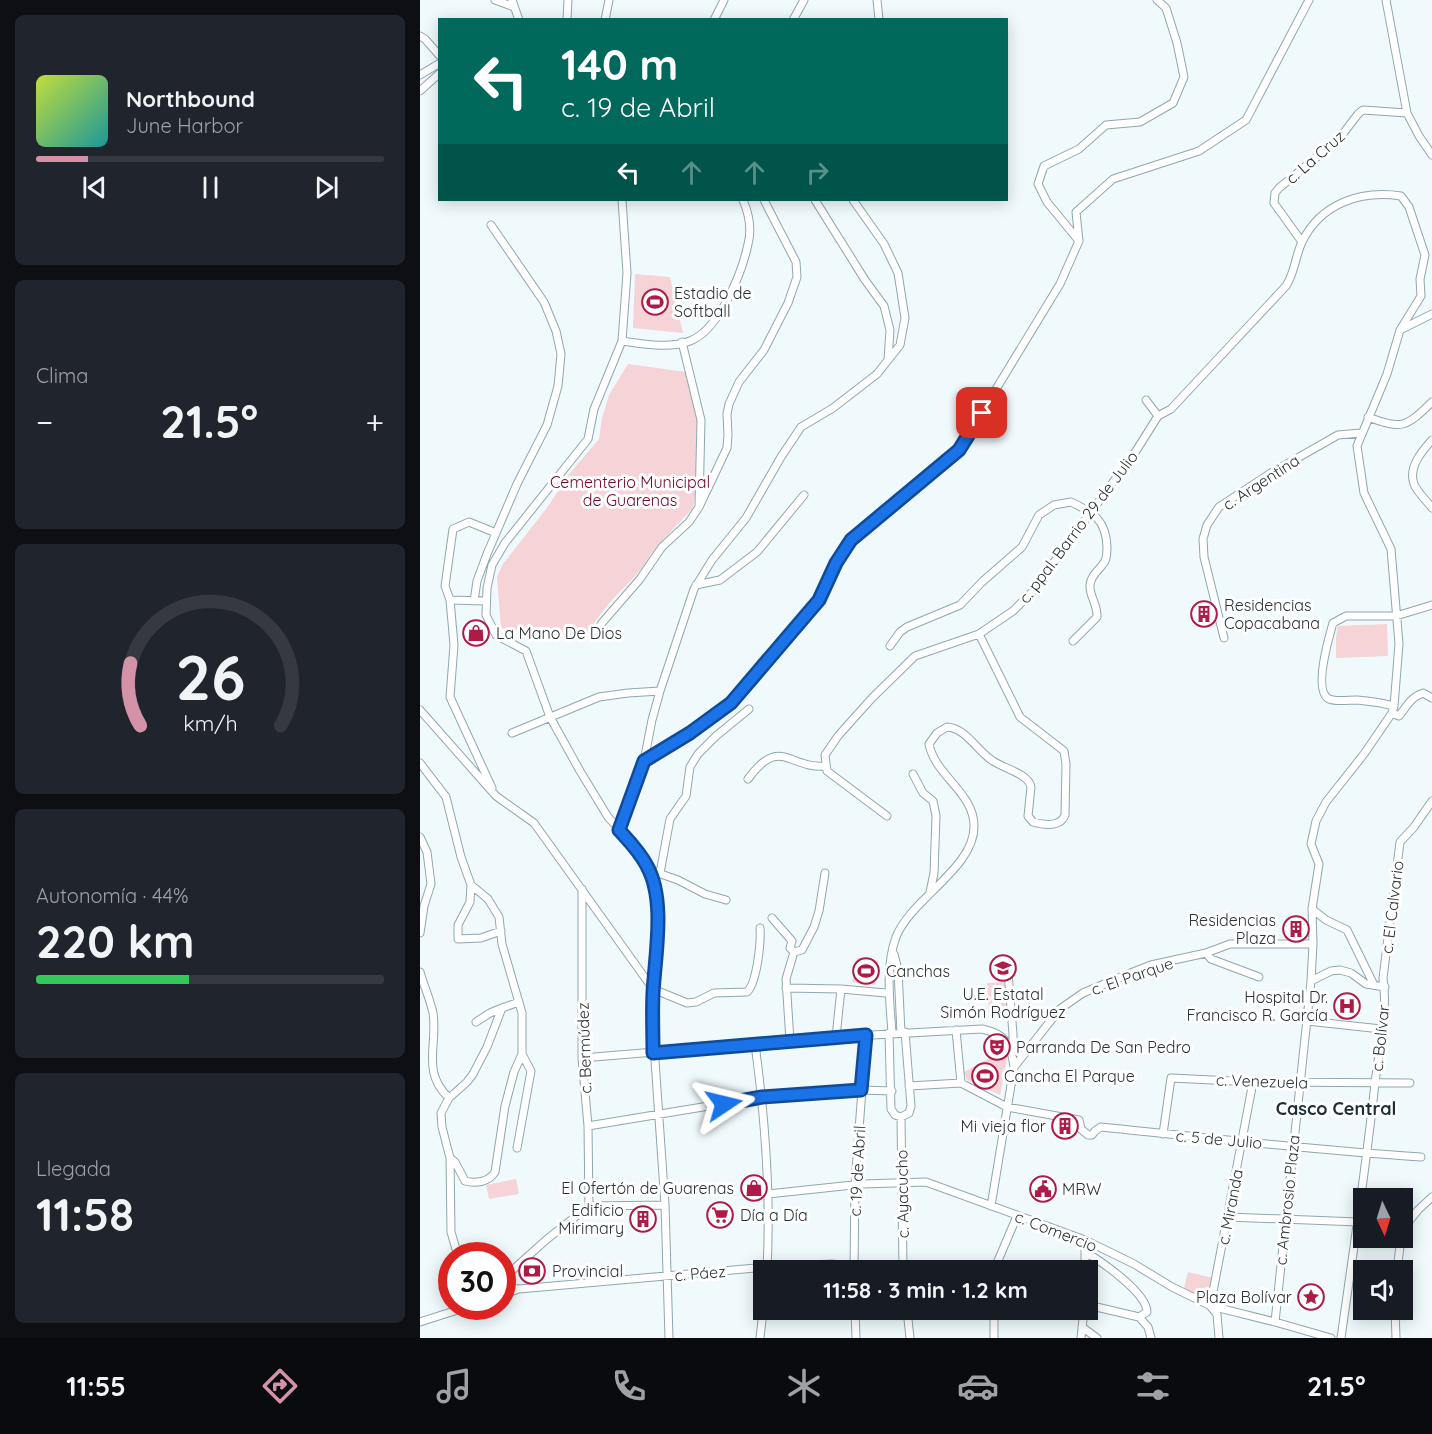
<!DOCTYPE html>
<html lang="es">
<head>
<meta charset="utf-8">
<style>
	body { margin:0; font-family:Quicksand,sans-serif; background:#20242c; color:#f1f3f6; height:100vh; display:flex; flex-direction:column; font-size:22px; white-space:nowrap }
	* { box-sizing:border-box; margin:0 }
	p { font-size:20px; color:#9ea1a6 }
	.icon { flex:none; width:33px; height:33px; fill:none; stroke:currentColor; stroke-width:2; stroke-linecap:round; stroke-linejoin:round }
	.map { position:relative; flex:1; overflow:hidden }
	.sheet { display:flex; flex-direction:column; gap:15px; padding:15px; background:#0d0f14; width:420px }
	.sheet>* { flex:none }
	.top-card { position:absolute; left:18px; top:18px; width:570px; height:183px; border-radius:0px; box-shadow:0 3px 15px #0003; background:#00695c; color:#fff; overflow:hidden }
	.needle { width:39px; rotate:176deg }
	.controls { position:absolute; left:933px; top:1188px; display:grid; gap:12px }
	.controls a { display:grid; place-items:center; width:60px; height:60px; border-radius:0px; background:#171b24; box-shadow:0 3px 15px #0003; font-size:30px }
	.speed { position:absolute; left:18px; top:1242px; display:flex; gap:12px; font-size:30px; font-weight:700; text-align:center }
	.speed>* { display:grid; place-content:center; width:78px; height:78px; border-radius:50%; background:#171b24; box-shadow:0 3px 15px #0003; line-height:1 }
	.speed .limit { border:9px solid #d22; background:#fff; color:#111 }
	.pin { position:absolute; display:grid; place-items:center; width:51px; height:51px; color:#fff; margin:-26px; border-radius:12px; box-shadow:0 3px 9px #0006 }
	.me { position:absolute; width:66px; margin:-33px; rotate:80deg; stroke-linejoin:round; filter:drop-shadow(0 0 4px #0008) }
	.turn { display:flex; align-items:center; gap:21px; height:126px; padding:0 24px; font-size:27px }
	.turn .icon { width:78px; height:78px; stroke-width:2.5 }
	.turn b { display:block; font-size:42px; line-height:51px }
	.lanes { display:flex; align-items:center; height:57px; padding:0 24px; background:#0003; justify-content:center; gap:30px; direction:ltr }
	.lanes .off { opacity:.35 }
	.big { font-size:45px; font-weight:700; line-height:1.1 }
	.sheet .widget { flex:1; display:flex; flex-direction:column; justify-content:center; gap:9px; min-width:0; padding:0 21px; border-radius:9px; background:#20242c }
	.sheet .dial { align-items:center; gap:0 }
	.dial svg { height:156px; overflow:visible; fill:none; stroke:#363941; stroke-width:7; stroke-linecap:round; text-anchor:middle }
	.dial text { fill:#f1f3f6; stroke:none }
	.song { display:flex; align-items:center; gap:18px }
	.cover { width:72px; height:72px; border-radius:9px; background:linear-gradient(135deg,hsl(70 70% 55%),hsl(180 70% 35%)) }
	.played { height:6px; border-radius:3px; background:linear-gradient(90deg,#d392a7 15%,#363941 15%) }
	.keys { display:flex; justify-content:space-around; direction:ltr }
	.heat { display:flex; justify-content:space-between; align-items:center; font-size:33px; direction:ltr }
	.charge { height:9px; border-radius:4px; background:linear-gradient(90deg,#34c759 44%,#363941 0) }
	.trip { position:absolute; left:333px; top:1260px; width:345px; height:60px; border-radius:0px; background:#171b24; box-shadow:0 3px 15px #0003; font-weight:700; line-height:60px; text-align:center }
	.tab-bar { display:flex; height:96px; justify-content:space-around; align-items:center; background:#090b0e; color:#9ea1a6 }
	.tab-bar .icon { width:42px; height:42px }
	.tab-bar .selected { color:#d392a7 }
	.tab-bar b { font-size:27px; color:#f1f3f6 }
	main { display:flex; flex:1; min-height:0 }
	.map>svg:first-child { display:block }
</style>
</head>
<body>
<main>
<section class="sheet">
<div class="widget">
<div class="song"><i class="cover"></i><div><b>Northbound</b><p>June Harbor</p></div></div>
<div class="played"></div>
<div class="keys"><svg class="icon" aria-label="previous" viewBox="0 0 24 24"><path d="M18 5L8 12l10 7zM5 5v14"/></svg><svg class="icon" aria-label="pause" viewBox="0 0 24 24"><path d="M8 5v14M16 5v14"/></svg><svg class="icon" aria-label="next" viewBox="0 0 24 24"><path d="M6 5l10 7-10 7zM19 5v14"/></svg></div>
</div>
<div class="widget"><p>Clima</p>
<div class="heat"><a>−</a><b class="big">21.5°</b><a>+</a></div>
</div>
<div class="widget dial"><svg viewBox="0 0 100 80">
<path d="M14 69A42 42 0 1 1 86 69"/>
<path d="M14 69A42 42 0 0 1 9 37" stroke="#d392a7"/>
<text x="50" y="56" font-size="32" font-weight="700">26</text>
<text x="50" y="72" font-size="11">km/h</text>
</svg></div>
<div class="widget"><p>Autonomía · 44%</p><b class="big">220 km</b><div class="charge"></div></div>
<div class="widget"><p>Llegada</p><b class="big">11:58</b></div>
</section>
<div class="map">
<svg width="1012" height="1338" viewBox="0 0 1012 1338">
	<rect width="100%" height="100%" fill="#f0fafd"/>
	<path fill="#f6d3d6" d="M215,274L250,277L263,333L213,328Z
		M208,364L266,372L277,416L278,471L273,508L237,546L219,572L191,601L167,632L146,637L81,628L77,577L83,564L126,509L150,473L179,439L182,418L189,395Z
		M967,624L968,656L916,658V638L918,626Z
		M437,958L458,961L455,985L432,982Z
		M584,982L586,1011L569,1013L567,983Z
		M586,1049L588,1054L580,1095L547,1080L544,1072Z
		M96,1179L99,1194L69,1199L66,1185Z
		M768,1272L793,1278L788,1301L764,1288Z"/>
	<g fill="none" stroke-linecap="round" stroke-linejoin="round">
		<g stroke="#8fa7af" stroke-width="9">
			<path id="street" d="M75,0L94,7
				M92,0L99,20
				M457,0L459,20
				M966,0L987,113L999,136L1012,155
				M147,20L148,0
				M185,20L189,0
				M294,20L304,0
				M373,20L384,0
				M0,36L5,39L20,56
				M0,75L20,63
				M0,91L20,73
				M202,200L207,273L202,341L174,409L168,439L85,543L72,565L67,588L66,615L76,635L106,651L130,717L160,771L188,817L214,845L228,866L233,881L238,915V942L232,1017L245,1205L249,1338
				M395,200L445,280L464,306L470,330L468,360
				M659,241L627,202L618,184L624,166L659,149L686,125L720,122L753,103L764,77L757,43L746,8L737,0
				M882,242L854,203L855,193L859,188L919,139L938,114L943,110L987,113
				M202,341C223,344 249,349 270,341C299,330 322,273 328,244C332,229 329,214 323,200
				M262,342L281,420L279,505
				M726,400L738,416
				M948,417C983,430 986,427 1012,402
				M1012,440C1002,451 988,467 994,484C997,492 1007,501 1012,508
				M276,585L300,580L337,552L384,495
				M30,600L66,601
				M54,601L57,581L67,554L97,484L127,425L138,386L141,354L136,331L124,302L71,225
				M181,624L220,579L242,547L269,522L279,507L307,448L308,435L307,414L309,404L319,382L344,350L368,303L377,277L376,262L344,200
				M804,638L784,557L783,539L787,525L799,507L851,473L918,435L941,433
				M470,646L480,632L487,627L540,605L562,582L602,547L619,515L634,505L651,502C674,513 686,520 687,547C687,552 687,557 685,561C680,570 671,574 670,585C669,596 678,605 677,617L653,641
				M974,706C962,703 949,701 937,700C929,700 916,702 909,699C893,691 909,637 913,623L926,616H976L1012,605
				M0,710L76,796L114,823L233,989L267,1003L276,1002L294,993L327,992C337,983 341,942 340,928
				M972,713L979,716C987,706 991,697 1003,693L1012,698
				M92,733L179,697L208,693L240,691
				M224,761L270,733L311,703L399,600L416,563L431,540L539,450L640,284L659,241L656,212L693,179L779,151L826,120L889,0
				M0,763L26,797L41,857L51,885L68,899L79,917L82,944L102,1013V1054L94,1072L85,1106L75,1172C69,1182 56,1184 45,1181L35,1162L30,1158
				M493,774L503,793L513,801L516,816L514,873L510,892
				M328,779C360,735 369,769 405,766
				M72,788L30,697L34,645L30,600L25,586L33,529L49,522L76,533
				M467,816L407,771L405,755L418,736L452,698L495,656L559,634
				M199,830L224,761L232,720L240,691L274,589L292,560L326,518L361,457L381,427L413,408L457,374L480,345L485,318L478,273L464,244L433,200
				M0,837L7,852L11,884L4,906L0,933
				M235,872L258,880L285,894L306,900
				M240,873L250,819L266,796L270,767L278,754L296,736L329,709
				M51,885L50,902L38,925V939L61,938L81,931
				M162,889V1058L168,1126L169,1206
				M892,909L906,920L927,930L954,985
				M352,918L372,941L370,948L374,952
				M374,952L382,950L394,927L399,911L405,873
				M786,953L791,959L839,977
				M474,954L478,970L481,1033
				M0,972C4,986 10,999 13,1013C18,1045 1,1072 29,1098
				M588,972L593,1034V1049
				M891,981L911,971L920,970L931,973L946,984L965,987
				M366,988L421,989L466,993
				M887,1021L961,1029
				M56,1022L70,1013L82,1008
				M536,1030L541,1083
				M469,1033L471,1109L475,1115L481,1117L489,1113L491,1106L485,1032
				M472,1033C470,1003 465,967 476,937C491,899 554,868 554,827C555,793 515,776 509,744L517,733L527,727C546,728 557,751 573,761C583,768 609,774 611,787L608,816L613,822C624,825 640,828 645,815L646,764L644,751L600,717L559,634L593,611L612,592L716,451L738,416L751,409L866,286C875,272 875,257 882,242C901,203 941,190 981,196L989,207L1005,255L1000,279L1001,296L980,330
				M416,1037L421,989
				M370,1041L366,979L374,952
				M335,1044C345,1118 351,1194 347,1269
				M162,1058L416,1037L562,1029C586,1034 591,1044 594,1067
				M489,1086L541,1083L587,1107L659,1120L661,1129L668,1135H672L675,1131L681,1127C787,1138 894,1150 1001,1157
				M481,1117L483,1270
				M168,1126L343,1097L441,1090L472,1091
				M743,1134L751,1078L833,1082L990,1083
				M97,1148L111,1071L102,1054
				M348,1194L442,1184L506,1182L665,1240L714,1264L752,1287L791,1306L855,1322L911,1338
				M245,1205L169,1206L126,1240L87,1275C85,1280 85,1283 88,1288L99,1289L347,1267L412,1264L461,1270
				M571,1206L594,1067L640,1009L663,993L708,974L731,965L786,953L810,944H893
				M808,1217L938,1222
				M982,1230L998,1210L1012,1197
				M665,1252C681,1261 727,1293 727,1312L719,1317
				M38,1256L31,1232L30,1158L22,1127L21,1113L29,1098L47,1082L53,1074L67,1047L82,1008L99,1002
				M434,1268L435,1184L446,1035
				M553,1270H577
				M574,1270L597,1216
				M665,1270V1240
				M977,1270L981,1238
				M82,1295L96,1290
				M792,1297L833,1082
				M668,1305L719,1317L728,1327L731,1338
				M791,1307L797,1314L799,1338
				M435,1310L436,1338
				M487,1310L490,1338
				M975,1310L976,1338
				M0,1322L50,1306
				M855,1322L891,981L893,944L892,909L899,864L891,844L896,821L906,802L944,754L972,713L974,706L979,644L971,549L944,493L937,446L967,374L980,330L1012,314
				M662,1327L677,1338
				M340,1338L344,1303
				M574,1338V1310
				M661,1338L664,1310
				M921,1338C933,1253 946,1168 955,1083C959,1049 968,1012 963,978L980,842L994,827L1012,801"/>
		</g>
		<use href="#street" stroke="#fff" stroke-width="7"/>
	</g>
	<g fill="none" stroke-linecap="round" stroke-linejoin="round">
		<g stroke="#114b97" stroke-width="15">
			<path id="route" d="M304,1104L342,1097L441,1090L446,1035L233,1053C233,1033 232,1013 233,993C235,956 246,900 227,866C220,852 209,841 199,830L224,761L270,733L311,703L399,600L416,563L431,540L539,450L562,413"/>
		</g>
		<use href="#route" stroke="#1a73e8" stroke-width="10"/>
	</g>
	<defs>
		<g id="stadium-ring" transform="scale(1.35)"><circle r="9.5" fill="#fff" stroke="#ae1b47" stroke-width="1.5"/><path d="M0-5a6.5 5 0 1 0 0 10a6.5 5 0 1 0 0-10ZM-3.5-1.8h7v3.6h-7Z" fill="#ae1b47"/></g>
		<g id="building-ring" transform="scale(1.35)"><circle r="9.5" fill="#fff" stroke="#ae1b47" stroke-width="1.5"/><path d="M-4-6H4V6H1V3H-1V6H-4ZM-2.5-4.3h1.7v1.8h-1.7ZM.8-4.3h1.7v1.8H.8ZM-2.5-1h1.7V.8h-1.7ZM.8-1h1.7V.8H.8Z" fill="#ae1b47"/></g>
		<g id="shop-ring" transform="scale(1.35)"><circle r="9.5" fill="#fff" stroke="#ae1b47" stroke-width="1.5"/><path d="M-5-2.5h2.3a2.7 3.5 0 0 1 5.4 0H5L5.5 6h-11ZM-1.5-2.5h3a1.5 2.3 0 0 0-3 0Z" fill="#ae1b47"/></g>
		<g id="school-ring" transform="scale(1.35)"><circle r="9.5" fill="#fff" stroke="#ae1b47" stroke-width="1.5"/><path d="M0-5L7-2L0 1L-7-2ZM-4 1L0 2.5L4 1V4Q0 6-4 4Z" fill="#ae1b47"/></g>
		<g id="hospital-ring" transform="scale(1.35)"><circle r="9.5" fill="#fff" stroke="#ae1b47" stroke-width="1.5"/><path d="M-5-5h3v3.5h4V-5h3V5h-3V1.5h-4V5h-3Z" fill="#ae1b47"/></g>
		<g id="theatre-ring" transform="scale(1.35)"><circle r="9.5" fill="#fff" stroke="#ae1b47" stroke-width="1.5"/><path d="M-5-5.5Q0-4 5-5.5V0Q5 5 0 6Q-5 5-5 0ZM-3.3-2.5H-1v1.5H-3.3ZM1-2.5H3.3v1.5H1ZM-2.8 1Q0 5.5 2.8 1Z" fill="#ae1b47"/></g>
		<g id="civic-ring" transform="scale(1.35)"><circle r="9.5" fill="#fff" stroke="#ae1b47" stroke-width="1.5"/><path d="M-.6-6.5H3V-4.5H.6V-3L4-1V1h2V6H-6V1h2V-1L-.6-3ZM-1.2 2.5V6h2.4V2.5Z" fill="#ae1b47"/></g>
		<g id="supermarket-ring" transform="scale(1.35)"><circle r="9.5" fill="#fff" stroke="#ae1b47" stroke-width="1.5"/><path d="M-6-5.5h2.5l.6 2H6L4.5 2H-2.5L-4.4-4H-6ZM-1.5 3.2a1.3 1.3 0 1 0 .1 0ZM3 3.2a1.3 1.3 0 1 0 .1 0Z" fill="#ae1b47"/></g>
		<g id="bank-ring" transform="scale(1.35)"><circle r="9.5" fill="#fff" stroke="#ae1b47" stroke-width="1.5"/><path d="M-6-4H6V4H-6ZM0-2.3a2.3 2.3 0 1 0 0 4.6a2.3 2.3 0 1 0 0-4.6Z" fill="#ae1b47"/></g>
		<g id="sight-ring" transform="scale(1.35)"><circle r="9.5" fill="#fff" stroke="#ae1b47" stroke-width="1.5"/><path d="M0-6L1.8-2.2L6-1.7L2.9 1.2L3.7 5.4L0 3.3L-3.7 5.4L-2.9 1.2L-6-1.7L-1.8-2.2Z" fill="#ae1b47"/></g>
	</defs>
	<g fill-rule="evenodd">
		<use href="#stadium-ring" x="235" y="302"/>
		<use href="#building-ring" x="784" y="614"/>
		<use href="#shop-ring" x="56" y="633"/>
		<use href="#building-ring" x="876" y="929"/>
		<use href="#school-ring" x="583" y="968"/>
		<use href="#stadium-ring" x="446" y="971"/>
		<use href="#hospital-ring" x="927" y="1006"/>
		<use href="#theatre-ring" x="577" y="1047"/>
		<use href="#stadium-ring" x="565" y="1076"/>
		<use href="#building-ring" x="645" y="1126"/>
		<use href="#shop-ring" x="334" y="1188"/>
		<use href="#civic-ring" x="623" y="1189"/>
		<use href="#supermarket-ring" x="300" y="1215"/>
		<use href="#building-ring" x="223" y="1219"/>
		<use href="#bank-ring" x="112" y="1271"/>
		<use href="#sight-ring" x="891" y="1297"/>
	</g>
	<g text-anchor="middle" stroke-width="6" stroke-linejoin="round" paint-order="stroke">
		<g font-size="16" fill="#2a3336" stroke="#fff">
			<text transform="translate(895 157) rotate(-41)" y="6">c. La Cruz</text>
			<text transform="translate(841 482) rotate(-33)" y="6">c. Argentina</text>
			<text transform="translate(658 527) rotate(-53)" y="6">c. ppal. Barrio 29 de Julio</text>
			<text transform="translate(972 907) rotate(-83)" y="6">c. El Calvario</text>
			<text transform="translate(712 976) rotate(-19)" y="6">c. El Parque</text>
			<text transform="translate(960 1038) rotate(-84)" y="6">c. Bolívar</text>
			<text transform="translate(164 1048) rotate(-92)" y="6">c. Bermúdez</text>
			<text transform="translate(842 1081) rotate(2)" y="6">c. Venezuela</text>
			<text transform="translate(799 1139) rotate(5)" y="6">c. 5 de Julio</text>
			<text transform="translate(437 1171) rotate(-87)" y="6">c. 19 de Abril</text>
			<text transform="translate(482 1194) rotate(-91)" y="6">c. Ayacucho</text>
			<text transform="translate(867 1200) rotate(-84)" y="6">c. Ambrosio Plaza</text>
			<text transform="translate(810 1207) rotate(-79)" y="6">c. Miranda</text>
			<text transform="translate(636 1231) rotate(21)" y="6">c. Comercio</text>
			<text transform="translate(280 1273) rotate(-5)" y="6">c. Páez</text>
		</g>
		<g font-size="16" fill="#2a3336" stroke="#fff" text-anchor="start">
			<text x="254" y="299">Estadio de<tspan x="254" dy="18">Softball</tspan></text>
			<text x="804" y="611">Residencias<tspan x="804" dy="18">Copacabana</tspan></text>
			<text x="76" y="639">La Mano De Dios</text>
			<text x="856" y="926" text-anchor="end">Residencias<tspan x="856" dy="18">Plaza</tspan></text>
			<text x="466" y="977">Canchas</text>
			<text x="583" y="1000" text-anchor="middle">U.E. Estatal<tspan x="583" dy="18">Simón Rodríguez</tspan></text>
			<text x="908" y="1003" text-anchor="end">Hospital Dr.<tspan x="908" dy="18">Francisco R. García</tspan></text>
			<text x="596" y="1053">Parranda De San Pedro</text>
			<text x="584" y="1082">Cancha El Parque</text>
			<text x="626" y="1132" text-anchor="end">Mi vieja flor</text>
			<text x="314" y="1194" text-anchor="end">El Ofertón de Guarenas</text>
			<text x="642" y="1195">MRW</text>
			<text x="204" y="1216" text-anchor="end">Edificio<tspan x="204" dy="18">Mirimary</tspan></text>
			<text x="320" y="1221">Día a Día</text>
			<text x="132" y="1277">Provincial</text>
			<text x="872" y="1303" text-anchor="end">Plaza Bolívar</text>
		</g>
		<g font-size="16" fill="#73042a" stroke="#fff">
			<text x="210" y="488">Cementerio Municipal<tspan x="210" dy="18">de Guarenas</tspan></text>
		</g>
		<g font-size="18" font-weight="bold" fill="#1a2f35" stroke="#fff">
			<text x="916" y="1115">Casco Central</text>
		</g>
	</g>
</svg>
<div class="controls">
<a><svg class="needle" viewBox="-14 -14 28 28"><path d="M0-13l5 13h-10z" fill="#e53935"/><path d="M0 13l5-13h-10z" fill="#9ea1a6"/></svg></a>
<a><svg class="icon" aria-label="sound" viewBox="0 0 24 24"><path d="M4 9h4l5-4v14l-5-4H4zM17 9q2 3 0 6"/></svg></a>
</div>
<div class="speed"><div class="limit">30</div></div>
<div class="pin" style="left:562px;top:413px;background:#d93025"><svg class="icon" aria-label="arrive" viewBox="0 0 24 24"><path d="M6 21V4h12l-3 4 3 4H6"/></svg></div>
<svg class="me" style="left:304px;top:1104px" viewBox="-20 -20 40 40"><path d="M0-17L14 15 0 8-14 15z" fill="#1a73e8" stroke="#fff" stroke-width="4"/></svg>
<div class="trip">11:58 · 3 min · 1.2 km</div>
<div class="top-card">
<div class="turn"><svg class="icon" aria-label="left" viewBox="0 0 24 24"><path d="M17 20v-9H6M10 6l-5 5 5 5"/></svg><div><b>140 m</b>c. 19 de Abril</div></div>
<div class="lanes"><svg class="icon" aria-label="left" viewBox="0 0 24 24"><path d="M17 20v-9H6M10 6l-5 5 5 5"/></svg><svg class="icon off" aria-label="ahead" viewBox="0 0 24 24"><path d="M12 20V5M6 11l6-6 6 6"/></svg><svg class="icon off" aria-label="ahead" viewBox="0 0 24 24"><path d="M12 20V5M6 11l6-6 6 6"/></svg><svg class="icon off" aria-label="right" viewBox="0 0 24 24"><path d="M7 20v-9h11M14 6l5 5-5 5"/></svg></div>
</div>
</div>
</main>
<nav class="tab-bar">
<b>11:55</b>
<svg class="icon selected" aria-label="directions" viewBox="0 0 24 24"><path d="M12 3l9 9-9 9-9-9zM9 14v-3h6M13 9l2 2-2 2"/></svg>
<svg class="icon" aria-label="music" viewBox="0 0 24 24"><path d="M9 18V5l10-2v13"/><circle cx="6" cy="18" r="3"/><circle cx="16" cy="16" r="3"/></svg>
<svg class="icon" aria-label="phone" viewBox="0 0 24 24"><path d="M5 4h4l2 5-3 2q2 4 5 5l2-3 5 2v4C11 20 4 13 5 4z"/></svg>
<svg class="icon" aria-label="climate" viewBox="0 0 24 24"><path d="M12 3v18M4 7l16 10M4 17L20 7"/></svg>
<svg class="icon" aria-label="car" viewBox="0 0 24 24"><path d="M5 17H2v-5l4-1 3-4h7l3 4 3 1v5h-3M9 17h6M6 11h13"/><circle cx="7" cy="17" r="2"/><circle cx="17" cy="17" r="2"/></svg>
<svg class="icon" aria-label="filters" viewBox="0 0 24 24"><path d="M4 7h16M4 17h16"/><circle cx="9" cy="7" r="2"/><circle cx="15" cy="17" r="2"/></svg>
<b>21.5°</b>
</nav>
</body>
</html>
